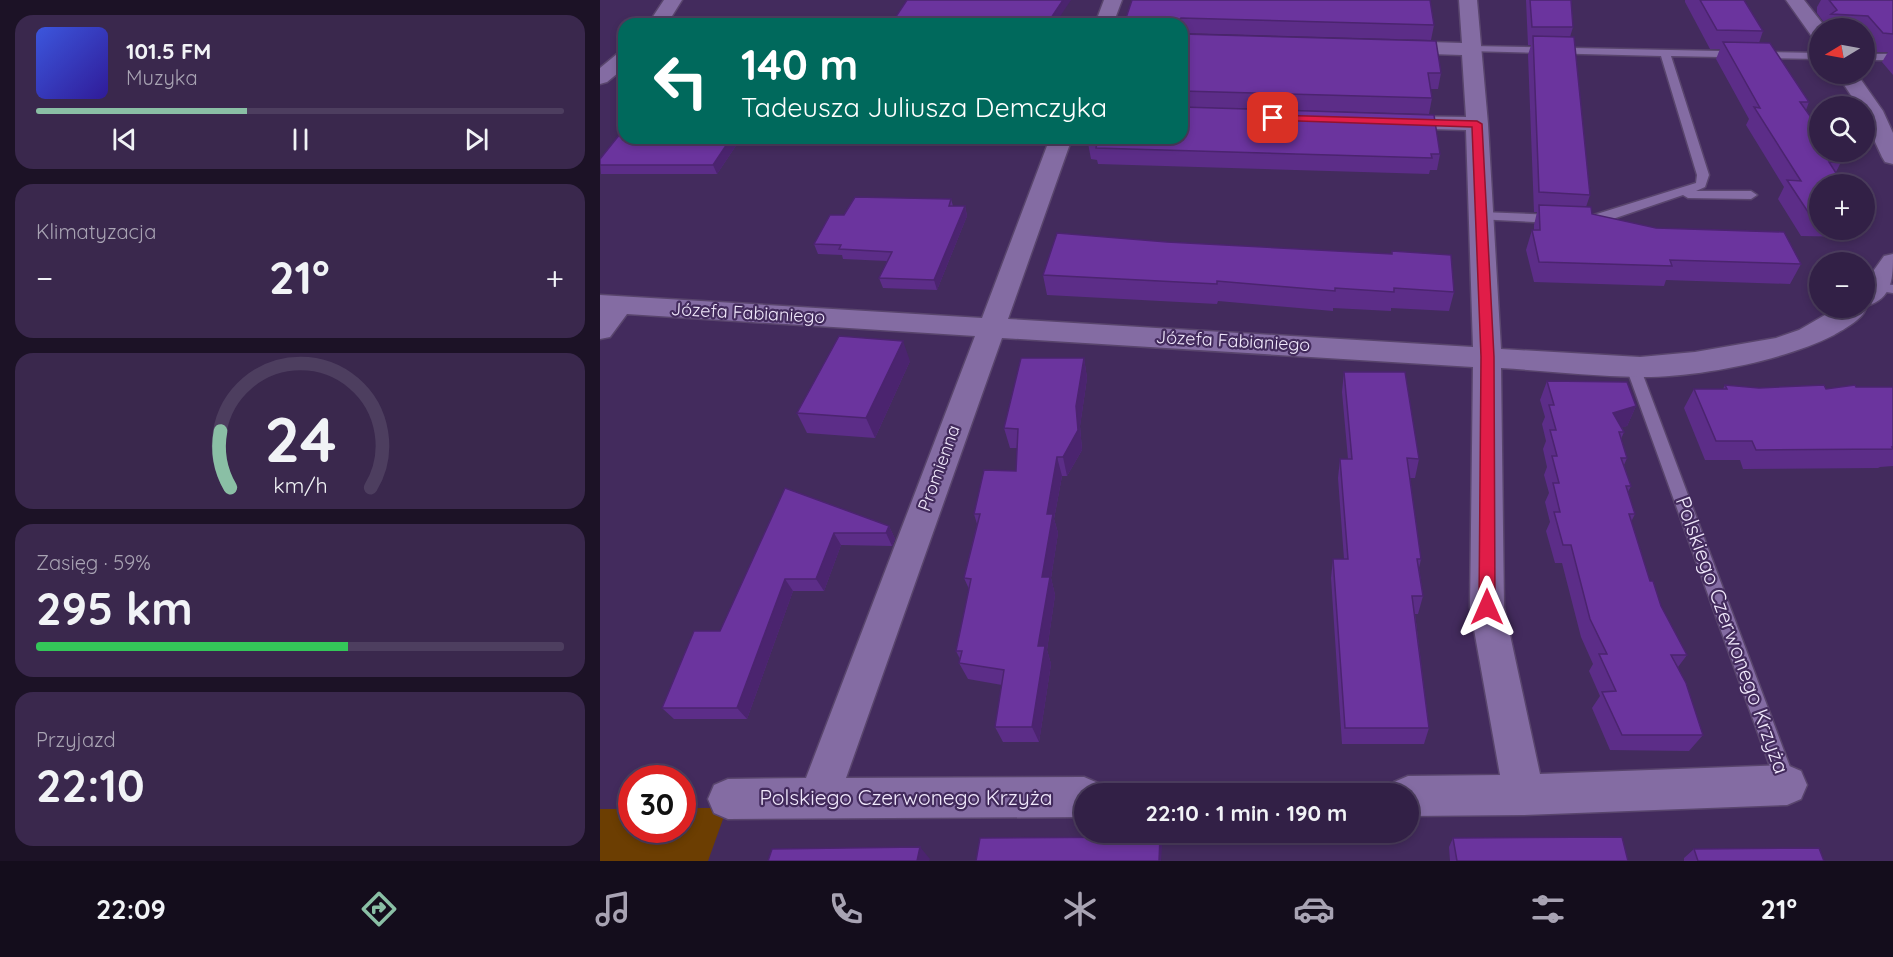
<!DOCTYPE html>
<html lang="pl">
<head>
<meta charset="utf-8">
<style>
	body { margin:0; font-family:Quicksand,sans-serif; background:#3a284d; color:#f1f3f6; height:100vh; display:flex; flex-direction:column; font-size:22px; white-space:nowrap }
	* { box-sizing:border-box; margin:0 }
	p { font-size:20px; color:#a8a3b3 }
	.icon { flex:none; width:33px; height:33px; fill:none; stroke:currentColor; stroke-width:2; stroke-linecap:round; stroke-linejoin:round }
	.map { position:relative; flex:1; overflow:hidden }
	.drawer { display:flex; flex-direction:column; gap:15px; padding:15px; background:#1c1226; width:600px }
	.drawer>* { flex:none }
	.hud { position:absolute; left:18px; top:18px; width:570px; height:126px; border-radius:18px; box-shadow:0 3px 9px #0003,0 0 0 2px #4d3e5f; background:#00695c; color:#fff; overflow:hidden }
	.needle { width:39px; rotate:260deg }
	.tools { position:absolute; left:1209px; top:18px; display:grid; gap:12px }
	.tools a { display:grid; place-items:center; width:66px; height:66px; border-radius:50%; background:#322046; box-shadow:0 3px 9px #0003,0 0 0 2px #4d3e5f; font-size:30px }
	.speed { position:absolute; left:18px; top:765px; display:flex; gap:12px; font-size:30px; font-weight:700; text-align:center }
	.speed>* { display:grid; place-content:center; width:78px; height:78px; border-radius:50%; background:#322046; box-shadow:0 3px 9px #0003,0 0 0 2px #4d3e5f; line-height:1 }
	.speed .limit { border:9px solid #d22; background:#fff; color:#111 }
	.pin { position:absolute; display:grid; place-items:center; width:51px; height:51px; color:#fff; margin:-26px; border-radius:12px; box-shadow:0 3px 9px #0006 }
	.me { position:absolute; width:66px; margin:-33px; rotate:0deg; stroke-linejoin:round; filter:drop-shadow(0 0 4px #0008) }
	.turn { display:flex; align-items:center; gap:21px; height:126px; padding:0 24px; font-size:27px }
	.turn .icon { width:78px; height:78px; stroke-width:2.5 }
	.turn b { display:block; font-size:42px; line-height:51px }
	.big { font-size:45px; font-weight:800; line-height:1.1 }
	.drawer .tile { flex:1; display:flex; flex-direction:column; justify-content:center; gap:9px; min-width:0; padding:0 21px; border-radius:18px; background:#3a284d }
	.drawer .dial { align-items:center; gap:0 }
	.dial svg { height:156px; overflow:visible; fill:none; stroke:#4d3e5f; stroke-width:7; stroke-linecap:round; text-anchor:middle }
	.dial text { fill:#f1f3f6; stroke:none }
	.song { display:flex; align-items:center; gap:18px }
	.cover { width:72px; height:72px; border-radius:9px; background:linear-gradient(135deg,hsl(230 70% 55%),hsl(250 70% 35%)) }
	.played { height:6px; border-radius:3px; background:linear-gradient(90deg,#8abfa5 40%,#4d3e5f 40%) }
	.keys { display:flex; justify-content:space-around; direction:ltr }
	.heat { display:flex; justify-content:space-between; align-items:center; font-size:33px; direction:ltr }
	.charge { height:9px; border-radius:4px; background:linear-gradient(90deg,#34c759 59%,#4d3e5f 0) }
	.trip { position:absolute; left:474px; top:783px; width:345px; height:60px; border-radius:30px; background:#322046; box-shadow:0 3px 9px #0003,0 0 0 2px #4d3e5f; font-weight:800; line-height:60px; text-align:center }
	.tabs { display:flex; height:96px; justify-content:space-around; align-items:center; background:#140d1c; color:#a8a3b3 }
	.tabs .icon { width:42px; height:42px }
	.tabs .current { color:#8abfa5 }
	.tabs b { font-size:27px; color:#f1f3f6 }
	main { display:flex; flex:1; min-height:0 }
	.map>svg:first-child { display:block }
</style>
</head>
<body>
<main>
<section class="drawer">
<div class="tile">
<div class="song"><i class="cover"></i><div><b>101.5 FM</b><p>Muzyka</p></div></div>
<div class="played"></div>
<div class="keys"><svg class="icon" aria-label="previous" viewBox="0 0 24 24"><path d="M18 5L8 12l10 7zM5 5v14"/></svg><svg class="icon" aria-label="pause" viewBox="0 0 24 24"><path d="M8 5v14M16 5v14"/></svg><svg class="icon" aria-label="next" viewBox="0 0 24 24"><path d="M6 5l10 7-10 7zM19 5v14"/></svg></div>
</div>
<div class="tile"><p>Klimatyzacja</p>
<div class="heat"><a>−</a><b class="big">21°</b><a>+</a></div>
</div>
<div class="tile dial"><svg viewBox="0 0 100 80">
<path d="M14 69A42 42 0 1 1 86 69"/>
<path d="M14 69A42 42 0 0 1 9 40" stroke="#8abfa5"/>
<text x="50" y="56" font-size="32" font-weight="700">24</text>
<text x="50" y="72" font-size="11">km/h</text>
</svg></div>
<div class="tile"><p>Zasięg · 59%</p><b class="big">295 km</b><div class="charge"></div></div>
<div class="tile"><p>Przyjazd</p><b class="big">22:10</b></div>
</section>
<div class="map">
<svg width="1293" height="861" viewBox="0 0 1293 861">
	<rect width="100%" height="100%" fill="#432b5d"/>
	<path fill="#6c3e02" d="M83,808H127L108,861H0V809H31L32,830H82Z"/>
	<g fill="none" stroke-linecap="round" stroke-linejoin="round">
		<g stroke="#59456d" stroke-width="3">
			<path id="service" d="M872,46L1220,53V59L1071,56L1109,175L1105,187L1096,191H1151L1157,195L1151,199L1088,198L1083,195L998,224L988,225L982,221L984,218L1096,183L1097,175L1061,56L869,51V47Z
				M1264,54H1293V60H1264Z
				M881,212L955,215L961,219L955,223L877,219L875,216Z
				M1277,283L1293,285V293L1272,290L1271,287Z
				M1033,362L1040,367L1196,783L1193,790L1186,793L1179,790L1176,783L1026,367Z"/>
		</g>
		<g stroke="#59456d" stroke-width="3">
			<path id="minor" d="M64,0H82L67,24H48Z
				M504,0H522L513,24H495Z
				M859,0H877L888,124L901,349L1040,357L1095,352L1176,338L1199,330L1237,308H1264V284L1284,256L1293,254C1293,277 1293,299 1266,306C1266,318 1244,329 1234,335C1183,361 1096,378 1038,377C993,376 947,371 901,368L904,607L940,774L1187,765L1201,771L1207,785L1201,799L1187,805L924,815L808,816V794H789L794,782L808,776L900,775L870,607L873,367L402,338L246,778L484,777L498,783L503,794H484V817L128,819L114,813L108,799L114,785L128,779L206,778L375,336L27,314L10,337L0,339V295L382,318L450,138H472L408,319L873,347L866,130L796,128L788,127L785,122L788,117L796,116L866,117L862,55L798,53L791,51L788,47L791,43L798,41L862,43Z
				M1186,0H1204L1226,28H1220V40L1213,38Z
				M24,52V68L7,82L0,84V68L17,54Z
				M1237,74H1257L1283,111L1293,133V164L1285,162L1282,157L1264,118V106H1258Z"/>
		</g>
		<use href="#service" fill="#846ca3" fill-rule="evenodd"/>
		<use href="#minor" fill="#846ca3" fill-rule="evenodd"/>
	</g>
	<path fill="#5c2d88" d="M532,0L834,25L831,40L582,33V24H524Z
		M926,0H971L973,27L970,37L990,195L986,207L992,214L1201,264L1190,284L1066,280L1064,286L934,282L926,250L932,230H934V225L937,212H934L928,55L931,45H928Z
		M1085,0H1144L1163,31L1159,43L1209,102L1206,110L1241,162L1236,172L1220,184V230H1259L1254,237L1201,236L1178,199L1184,187L1146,125L1149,119L1116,59L1120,49H1110L1085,2Z
		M1221,0H1293V75L1282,62L1288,52H1274L1264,41V28H1224L1226,25L1217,13V7Z
		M582,34L841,73L838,89H830L832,98L829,114L582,107Z
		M24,138H141L117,174H1L0,159Z
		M488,143L840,154L837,170H830L829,174L498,164L497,160L491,159Z
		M351,199L353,206H365L367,216L337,290L283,288L279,278L287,261L243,259L242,255L218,254L214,244L244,215Z
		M567,242L791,254L792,251L854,292L849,311L791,308V311L733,308V311L618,301L617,304L447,295L443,275Z
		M484,358L487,378L480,426L482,450L467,476H462L454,519L458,533L451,578L455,595L447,650L451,664L439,742H403L395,727L402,685L368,679L359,663L360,659L356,651L369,589L364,578L377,524L374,514L416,471L417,448H410L404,428Z
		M310,361L275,438L207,433L197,413Z
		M744,372L819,459L815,478H810L821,559L819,568L823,596L818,614H815L829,728L824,744H742L731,578L733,559H744L738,478L740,459H748L742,392Z
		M947,381L1036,406L1027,426L1022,427L1024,432L1021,439L1027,458L1024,465L1031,486L1028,492L1035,514L1031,522L1050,581L1061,606L1087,655L1078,667L1103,735L1089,751L1010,750L992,708L1000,696L989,671L993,664L981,637L962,563H955L946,531L950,522L945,502L949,493L944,475L947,467L943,449L946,441L942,424L945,417L940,400Z
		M1125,385L1159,388L1226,389L1256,387H1293V466L1280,467L1278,468L1143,469L1140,460H1105L1084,408L1094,389H1123Z
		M185,488L289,526L295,539L292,546L241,545L224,591H193L147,719H74L62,708L120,631Z
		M853,838L1028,861H850L849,847Z
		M1094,849L1224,861H1084V858Z"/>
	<path fill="#4b246f" d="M463,0H471L455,24H447Z
		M131,138H141L117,174L113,165Z
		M365,206L367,216L337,290L334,280Z
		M303,341L310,361L275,438L266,418Z
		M484,358L487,378L480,426L482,450L467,476L463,457L476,406Z
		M1036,406L1027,426L1005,433L1013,413Z
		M457,457L462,476L454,519L458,533L451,578L455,595L447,650L451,664L439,742L432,727L438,646L442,577L447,514Z
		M289,526L295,539L292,546L286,533Z
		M234,533L241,545L224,591L216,579Z
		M185,579L193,591L147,719L137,708Z
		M560,837L562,846L561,861H559Z
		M320,847L330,859L329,861H317Z"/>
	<path fill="#6b349e" stroke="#4b246f" stroke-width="1.5" d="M307,0H463L447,24H291Z
		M532,0H830L834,25L581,18L579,20V24H524Z
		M930,0H971L973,27H932Z
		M1100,0H1144L1163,31L1117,30Z
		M1229,0H1293V34L1283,33L1268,16L1231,14L1237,10Z
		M582,34L836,41L841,73H828L832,98L582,91Z
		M933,36L974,37L990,195L939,192Z
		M1123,42L1170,43L1209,102H1200L1220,130V152H1234L1241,162H1229L1243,184H1220V218H1212L1187,180L1201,181L1154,107L1160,108Z
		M582,107L834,115L840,154H831L832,158L496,148L497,143H488L490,138H582Z
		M24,129V138H131L113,165H0V159Z
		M255,197L351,199L349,206H365L334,280L279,278L292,252L239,249L241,245L214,244L230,215H244Z
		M939,205L991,207L992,214L1056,228L1184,232L1201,264L1070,260L1072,266L939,262L932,230H940Z
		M457,233L567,242L792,254V251L851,255L854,292L794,288V292L735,288V291L617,281V284L443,275Z
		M239,336L303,341L266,418L197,413Z
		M421,358H484L476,406L478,430L463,457H457L447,514H453L442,577H450L438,646H445L432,727H395L404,670L359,663L362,651H356L371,579L364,578L380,514H374L384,470L416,471L418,429L404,428Z
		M744,372H805L819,459L807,458L821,559H817L823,596H812L829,728H745L733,559H748L740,459H752Z
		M947,381L1027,382L1036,406L1013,413L1024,432H1019L1027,458H1021L1031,486H1026L1035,514H1029L1050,581H1053L1061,606L1087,655H1071L1086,683L1103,735H1022L1002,692L1016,691L999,654H1007L990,619L971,545H963L954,512H960L953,483H959L952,456H957L950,430H956L949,405H954Z
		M1125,385L1159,388L1224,385L1226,389L1255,385L1256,387H1293V447H1292L1293,449L1156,450L1152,441H1116L1094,389H1127Z
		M185,488L289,526L286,533H234L216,579H185L137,708H62L94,631H120Z
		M560,837L559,861H376L380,838Z
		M1022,837L1028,861H857L853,838Z
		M320,847L317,861H168L172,849Z
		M1219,848L1224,861H1098L1094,849Z"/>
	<path fill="#e11d48" stroke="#92132f" stroke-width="1.5" d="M673,115L877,121L882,124L894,357L895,607L893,612L887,614L881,612L879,607L881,357L872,127L669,120V116Z"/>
	<g text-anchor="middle" stroke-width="4.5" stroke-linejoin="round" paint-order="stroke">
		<g font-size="18" fill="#f1e9fc" stroke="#432b5d">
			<text transform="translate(148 313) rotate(3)" y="6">Józefa Fabianiego</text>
			<text transform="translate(633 341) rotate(3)" y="6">Józefa Fabianiego</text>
			<text transform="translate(339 468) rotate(-70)" y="6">Promienna</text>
		</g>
		<g font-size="21" fill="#f1e9fc" stroke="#432b5d">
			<text transform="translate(1132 635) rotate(70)" y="7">Polskiego Czerwonego Krzyża</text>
			<text x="306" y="805">Polskiego Czerwonego Krzyża</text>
		</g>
	</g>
</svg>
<div class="tools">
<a><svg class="needle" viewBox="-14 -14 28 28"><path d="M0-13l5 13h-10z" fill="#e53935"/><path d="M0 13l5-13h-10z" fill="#a8a3b3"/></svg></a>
<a><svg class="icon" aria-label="search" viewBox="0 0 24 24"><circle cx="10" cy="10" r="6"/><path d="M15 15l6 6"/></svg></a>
<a>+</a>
<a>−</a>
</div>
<div class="speed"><div class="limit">30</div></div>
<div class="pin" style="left:673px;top:118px;background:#d93025"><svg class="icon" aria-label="arrive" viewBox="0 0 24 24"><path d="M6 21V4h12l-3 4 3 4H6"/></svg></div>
<svg class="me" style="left:887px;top:607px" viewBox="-20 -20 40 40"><path d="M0-17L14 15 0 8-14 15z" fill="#e11d48" stroke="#fff" stroke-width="4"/></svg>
<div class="trip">22:10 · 1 min · 190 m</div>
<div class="hud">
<div class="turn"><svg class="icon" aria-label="left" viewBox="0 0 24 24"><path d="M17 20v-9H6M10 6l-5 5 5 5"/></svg><div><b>140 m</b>Tadeusza Juliusza Demczyka</div></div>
</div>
</div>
</main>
<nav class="tabs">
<b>22:09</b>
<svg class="icon current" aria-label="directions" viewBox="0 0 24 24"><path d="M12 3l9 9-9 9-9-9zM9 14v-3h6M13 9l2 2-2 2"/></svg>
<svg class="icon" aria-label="music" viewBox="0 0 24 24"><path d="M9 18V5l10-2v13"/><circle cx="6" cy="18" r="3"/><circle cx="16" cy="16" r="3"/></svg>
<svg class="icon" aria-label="phone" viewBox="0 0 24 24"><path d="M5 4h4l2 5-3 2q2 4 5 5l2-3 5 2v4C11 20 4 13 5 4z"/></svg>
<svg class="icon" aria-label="climate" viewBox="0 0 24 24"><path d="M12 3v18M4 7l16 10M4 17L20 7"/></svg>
<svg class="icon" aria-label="car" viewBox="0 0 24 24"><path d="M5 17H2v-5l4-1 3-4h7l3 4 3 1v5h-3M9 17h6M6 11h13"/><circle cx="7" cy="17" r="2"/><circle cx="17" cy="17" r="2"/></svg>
<svg class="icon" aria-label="filters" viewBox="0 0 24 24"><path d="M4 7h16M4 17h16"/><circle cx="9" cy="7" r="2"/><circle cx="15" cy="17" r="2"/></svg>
<b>21°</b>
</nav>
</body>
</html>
